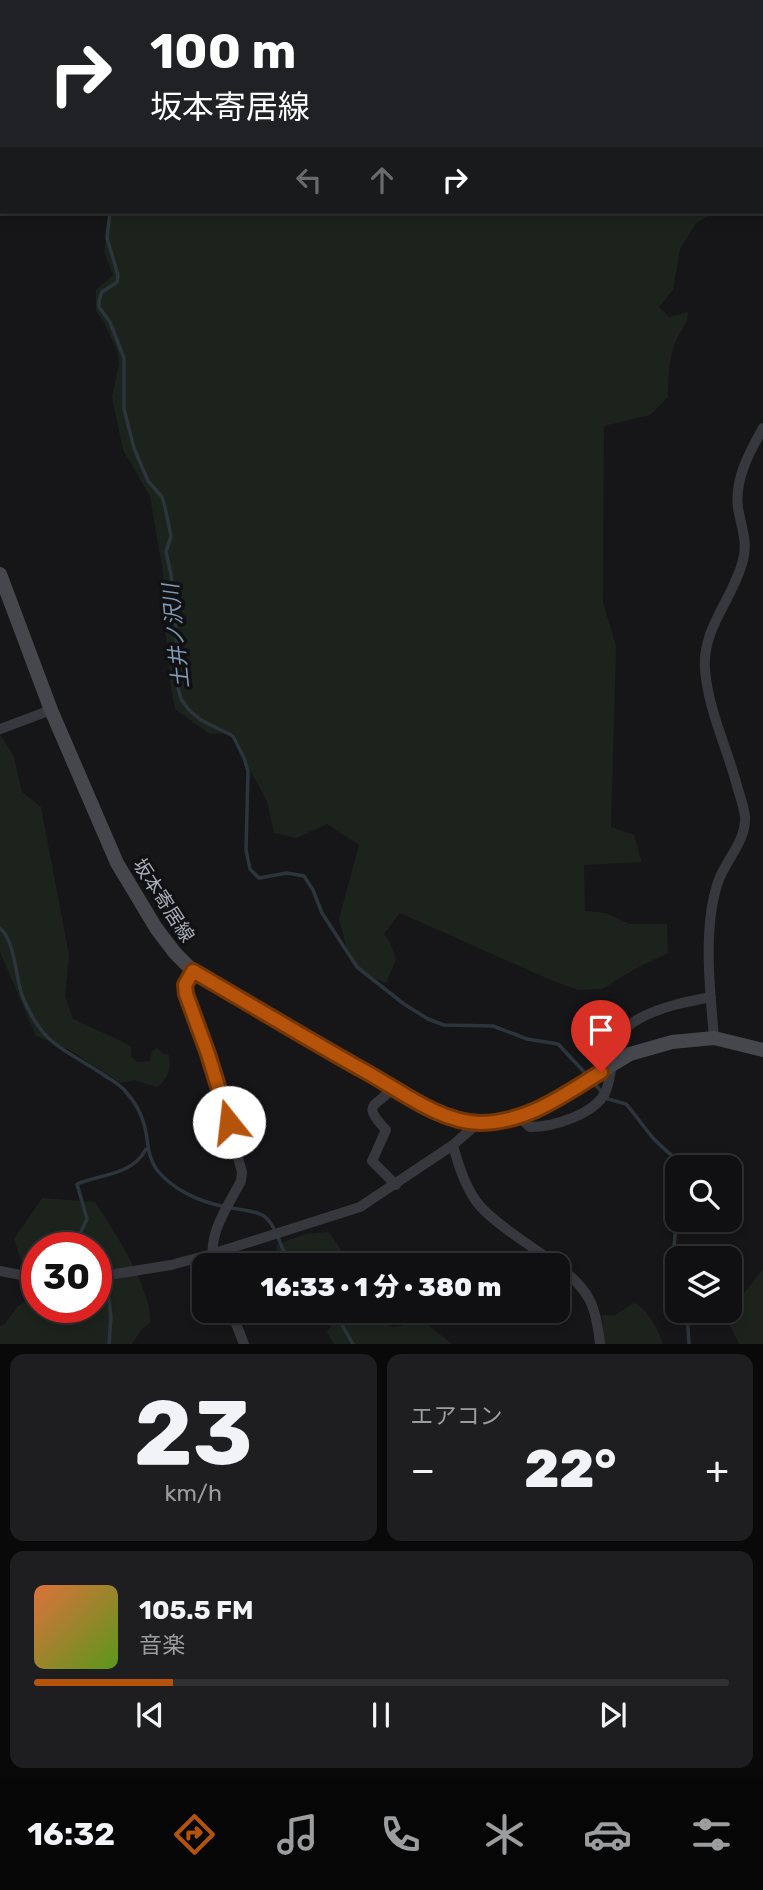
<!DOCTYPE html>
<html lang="ja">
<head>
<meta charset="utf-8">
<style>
	body { margin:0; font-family:Rubik,"Noto Sans JP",sans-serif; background:#1e1e20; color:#f1f3f6; height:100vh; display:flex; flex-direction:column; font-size:26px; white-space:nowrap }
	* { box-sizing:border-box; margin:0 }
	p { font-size:23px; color:#9c9d9f }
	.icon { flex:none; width:38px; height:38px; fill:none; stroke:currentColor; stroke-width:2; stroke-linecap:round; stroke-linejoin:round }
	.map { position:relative; height:1344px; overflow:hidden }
	.drawer { display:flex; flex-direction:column; gap:10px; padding:10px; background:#09090a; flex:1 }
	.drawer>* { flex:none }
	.guide { position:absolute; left:0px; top:0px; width:763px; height:214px; box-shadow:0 4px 10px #0003,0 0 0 2px #303032; background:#202124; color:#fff; overflow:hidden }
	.controls { position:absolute; left:665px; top:1155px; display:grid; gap:14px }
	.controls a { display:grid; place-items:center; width:77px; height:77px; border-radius:14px; background:#101012; box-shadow:0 4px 10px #0003,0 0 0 2px #303032; font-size:35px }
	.speed { position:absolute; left:21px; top:1232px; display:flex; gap:14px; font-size:35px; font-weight:700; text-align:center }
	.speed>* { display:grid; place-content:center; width:91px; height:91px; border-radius:50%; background:#101012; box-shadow:0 4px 10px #0003,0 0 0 2px #303032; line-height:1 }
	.speed .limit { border:10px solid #d22; background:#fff; color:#111 }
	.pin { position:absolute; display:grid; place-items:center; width:60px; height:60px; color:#fff; margin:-72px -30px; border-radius:50% 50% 50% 0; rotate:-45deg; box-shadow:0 0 7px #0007 }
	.pin .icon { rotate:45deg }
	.me { position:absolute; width:77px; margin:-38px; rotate:344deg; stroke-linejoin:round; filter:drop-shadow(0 0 5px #0008) }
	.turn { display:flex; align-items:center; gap:24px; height:147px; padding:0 35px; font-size:32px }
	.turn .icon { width:91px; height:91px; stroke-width:2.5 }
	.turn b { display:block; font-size:49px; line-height:60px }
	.lanes { display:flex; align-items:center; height:66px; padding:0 35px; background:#0003; justify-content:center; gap:35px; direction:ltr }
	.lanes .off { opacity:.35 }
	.big { font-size:52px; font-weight:800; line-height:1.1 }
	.drawer .card { flex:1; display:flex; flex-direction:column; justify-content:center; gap:10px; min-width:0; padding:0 24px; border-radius:14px; background:#1e1e20 }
	.drawer .dial { align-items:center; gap:0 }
	.dial b { font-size:91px; line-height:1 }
	.song { display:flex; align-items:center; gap:21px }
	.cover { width:84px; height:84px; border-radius:10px; background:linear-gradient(135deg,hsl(20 70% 55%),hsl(90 70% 35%)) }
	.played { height:7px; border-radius:4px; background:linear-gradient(90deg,#b45309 20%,#303032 20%) }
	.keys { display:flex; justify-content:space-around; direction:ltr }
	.heat { display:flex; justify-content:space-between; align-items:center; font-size:38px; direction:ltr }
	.drawer .tiles { flex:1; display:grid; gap:10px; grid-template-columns:1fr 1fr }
	.card:last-child { grid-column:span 2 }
	.trip { position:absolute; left:192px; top:1253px; width:378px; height:70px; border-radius:14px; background:#101012; box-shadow:0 4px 10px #0003,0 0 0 2px #303032; font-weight:800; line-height:70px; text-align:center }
	.menu { display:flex; height:112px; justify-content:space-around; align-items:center; background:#060607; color:#9c9d9f }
	.menu .icon { width:49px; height:49px }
	.menu .active { color:#b45309 }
	.menu b { font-size:32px; color:#f1f3f6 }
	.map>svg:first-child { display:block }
</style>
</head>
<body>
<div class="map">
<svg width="763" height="1344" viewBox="0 0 763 1344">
	<rect width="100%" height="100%" fill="#161618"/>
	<path fill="#1c231d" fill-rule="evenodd" d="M135,0H763V50L761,51V2H135Z
		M109,212H738L713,214L696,223L680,249L673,290L659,307L669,317L688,312C688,324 682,328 677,338C669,356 668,378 668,397L650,415L604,426L603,602L616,646L611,827L634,835L642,862L584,865L585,911L606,913L629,924H667L668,953L633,970L602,989L578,990L553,981L400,913L384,934L391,944L396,960L386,983L363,973L347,950L339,919L359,845L327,824L297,838L274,833L267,801L250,770L234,733L210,734L175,709L170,682L169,656L163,620V573L150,496L123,450L112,397L119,364L118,353L104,322L96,311V290L113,275L104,251Z
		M0,734L14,757L22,792L41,807L69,955L65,996L73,1019L125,1043L131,1047V1057L138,1062L150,1061L152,1051L157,1048L162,1053L169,1055C171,1069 169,1079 157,1087L134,1080L121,1083L68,1049L36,1036L0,952Z
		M42,1198L95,1202C114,1231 152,1288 150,1323L141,1330L132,1344H0V1326L5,1324L17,1307L33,1296L14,1239ZM37,1248H96V1307H37Z
		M329,1232L351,1265H279L276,1245L305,1234Z
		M763,1269V1344H739L726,1317Z
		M634,1303C648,1309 658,1330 663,1344H604L602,1315H615Z
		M332,1311H382L391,1327L400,1326L419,1318L452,1344H334L327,1332L335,1321Z"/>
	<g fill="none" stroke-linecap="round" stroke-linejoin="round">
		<path stroke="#2c353c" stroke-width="3.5" d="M131,2V0
			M110,212L107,238L118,275L117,282L102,292L99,300V307L110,322L124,358V409L134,448L148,481L162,497L165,507L171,536L166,552L171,574L179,669L178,688L181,699L189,710L201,720L233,736L244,758L248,771L246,850L250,869L259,878L287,873L304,876L313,890L322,913L357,967L404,1004L428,1019L444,1025L493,1026L527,1039L558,1044L587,1075
			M0,928C16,942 15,978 23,998C44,1046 61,1047 101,1073C109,1079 120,1084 126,1092C134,1101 141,1113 144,1124C149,1140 146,1155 157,1170C173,1190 200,1202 226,1207C237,1209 252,1210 262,1215C276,1222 282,1252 290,1265
			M592,1081L608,1099L626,1104C636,1115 644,1128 654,1139C663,1149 675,1156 682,1167
			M677,1218L671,1273L677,1285
			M76,1248L75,1244L87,1219L77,1184C102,1174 133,1175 146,1149
			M96,1262L105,1268L111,1317L109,1344
			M334,1311L353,1344
			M687,1311L689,1344"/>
		<path stroke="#37383d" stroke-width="10" d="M0,729L51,710
			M193,971L185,985L186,994L216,1080L242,1172L241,1181C227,1208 207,1234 214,1265
			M714,1038C710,990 703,931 717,885C724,861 746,843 745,817C744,807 740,796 737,786C727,747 708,710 705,669C702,627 734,598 743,560C748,543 741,525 738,508C734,480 750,451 763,428
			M601,1072C610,1017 664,1006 711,997
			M393,1087C378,1108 359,1101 386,1130L372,1161L396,1185
			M519,1117L530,1127C553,1127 593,1115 605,1093C609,1085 610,1074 612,1065
			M453,1145C458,1164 464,1184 476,1201C490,1221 536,1249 557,1265
			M558,1266C590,1290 596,1306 600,1344
			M0,1271L37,1278
			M96,1277L171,1265L212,1254L360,1207L453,1145L478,1123
			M231,1311L244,1344"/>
		<path stroke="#45474d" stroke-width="14" d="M0,574L51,710L117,863L156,928L175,953L193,971L284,1026L441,1114L478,1123L504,1121L539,1109L630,1054L672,1042L714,1038L763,1050"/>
	</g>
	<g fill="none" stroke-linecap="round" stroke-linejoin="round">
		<g stroke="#753606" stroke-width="18">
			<path id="route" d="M229,1122L208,1054L186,994L185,985L193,971C251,1005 309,1040 368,1073C402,1092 440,1122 480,1123C526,1123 564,1095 601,1072"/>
		</g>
		<use href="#route" stroke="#b45309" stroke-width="12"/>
	</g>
	<g text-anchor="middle" stroke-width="7" stroke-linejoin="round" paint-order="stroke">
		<g font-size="19" fill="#a8adb8" stroke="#111113">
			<text transform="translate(164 900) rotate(57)" y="7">坂本寄居線</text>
		</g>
		<g font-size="21" font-style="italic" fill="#7f9bb3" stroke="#111113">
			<text transform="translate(176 636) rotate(-96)" y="7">土井ノ沢川</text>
		</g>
	</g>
</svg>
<div class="controls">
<a><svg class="icon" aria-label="search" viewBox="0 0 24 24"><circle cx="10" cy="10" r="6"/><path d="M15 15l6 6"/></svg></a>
<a><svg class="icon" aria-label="layers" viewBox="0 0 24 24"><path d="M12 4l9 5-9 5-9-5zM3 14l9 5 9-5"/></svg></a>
</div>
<div class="speed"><div class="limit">30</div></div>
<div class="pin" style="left:601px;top:1072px;background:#d93025"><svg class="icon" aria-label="arrive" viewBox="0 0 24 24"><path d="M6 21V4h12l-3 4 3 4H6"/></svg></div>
<svg class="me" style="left:229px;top:1122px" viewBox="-20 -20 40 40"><circle r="19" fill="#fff"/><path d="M0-13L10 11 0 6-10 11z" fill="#b45309"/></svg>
<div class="trip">16:33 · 1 分 · 380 m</div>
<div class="guide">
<div class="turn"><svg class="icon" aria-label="right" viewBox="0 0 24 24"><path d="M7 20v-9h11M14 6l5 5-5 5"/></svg><div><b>100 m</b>坂本寄居線</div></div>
<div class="lanes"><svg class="icon off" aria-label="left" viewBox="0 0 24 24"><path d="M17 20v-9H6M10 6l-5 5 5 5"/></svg><svg class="icon off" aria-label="ahead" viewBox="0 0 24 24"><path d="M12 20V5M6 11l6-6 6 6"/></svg><svg class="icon" aria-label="right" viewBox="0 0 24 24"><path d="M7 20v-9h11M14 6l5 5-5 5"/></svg></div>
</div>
</div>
<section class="drawer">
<div class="tiles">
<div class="card dial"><b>23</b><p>km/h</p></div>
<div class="card"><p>エアコン</p>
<div class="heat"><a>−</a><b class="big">22°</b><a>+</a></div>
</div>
<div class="card">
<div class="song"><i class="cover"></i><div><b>105.5 FM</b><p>音楽</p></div></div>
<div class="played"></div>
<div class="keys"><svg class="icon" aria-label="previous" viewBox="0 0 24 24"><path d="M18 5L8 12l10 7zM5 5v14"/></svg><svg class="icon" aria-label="pause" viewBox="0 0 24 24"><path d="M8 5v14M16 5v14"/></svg><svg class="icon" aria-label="next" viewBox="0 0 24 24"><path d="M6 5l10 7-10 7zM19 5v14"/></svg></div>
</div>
</div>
</section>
<nav class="menu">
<b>16:32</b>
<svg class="icon active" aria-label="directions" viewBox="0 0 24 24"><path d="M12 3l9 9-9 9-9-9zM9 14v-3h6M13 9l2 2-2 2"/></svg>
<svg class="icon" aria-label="music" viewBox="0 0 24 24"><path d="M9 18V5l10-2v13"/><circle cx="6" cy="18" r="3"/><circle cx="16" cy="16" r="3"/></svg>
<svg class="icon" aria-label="phone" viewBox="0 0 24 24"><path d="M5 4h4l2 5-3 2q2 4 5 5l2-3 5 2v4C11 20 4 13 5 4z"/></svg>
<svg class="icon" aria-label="climate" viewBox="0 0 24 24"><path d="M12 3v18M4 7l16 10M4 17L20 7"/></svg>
<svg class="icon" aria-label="car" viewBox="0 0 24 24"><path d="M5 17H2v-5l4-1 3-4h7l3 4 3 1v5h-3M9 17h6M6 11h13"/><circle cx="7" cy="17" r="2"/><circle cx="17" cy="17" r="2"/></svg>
<svg class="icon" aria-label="filters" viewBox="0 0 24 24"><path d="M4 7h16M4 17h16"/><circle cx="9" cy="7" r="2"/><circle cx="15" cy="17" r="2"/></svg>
</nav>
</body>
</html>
